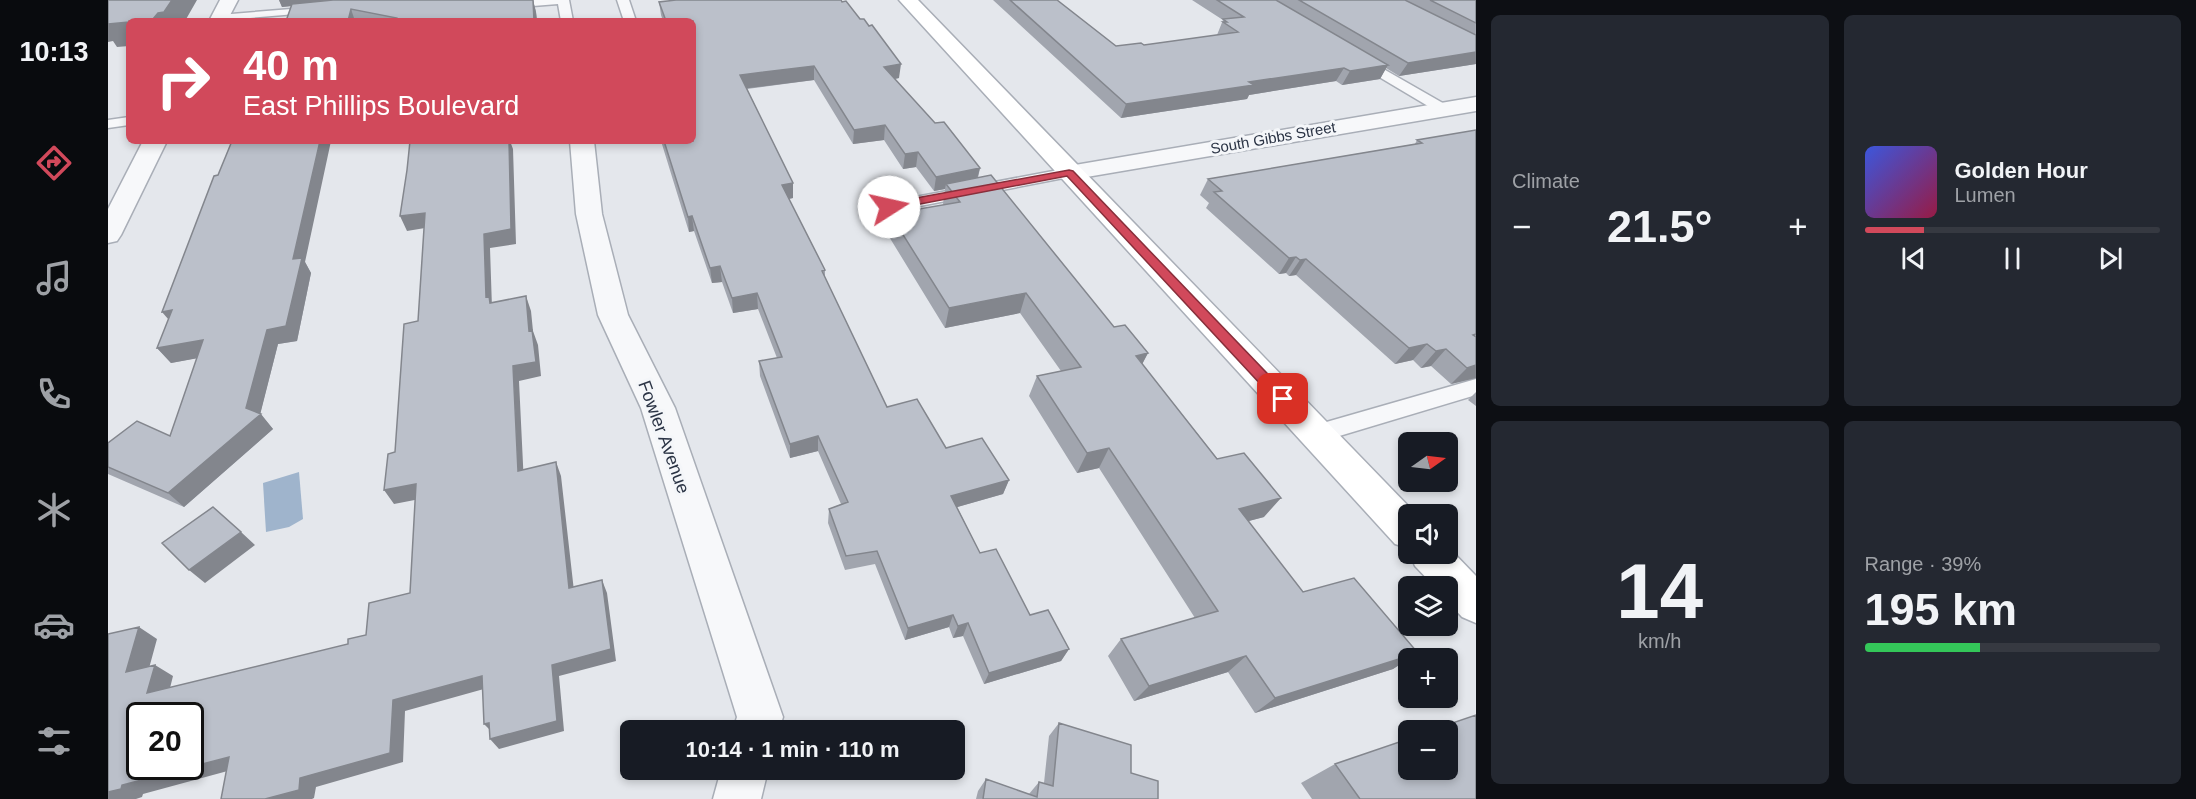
<!DOCTYPE html>
<html lang="en">
<head>
<meta charset="utf-8">
<style>
	body { margin:0; font-family:Arial,sans-serif; background:#242831; color:#f1f3f6; height:100vh; display:flex; flex-direction:column; font-size:22px; white-space:nowrap }
	* { box-sizing:border-box; margin:0 }
	p { font-size:20px; color:#9ea1a6 }
	.icon { flex:none; width:33px; height:33px; fill:none; stroke:currentColor; stroke-width:2; stroke-linecap:round; stroke-linejoin:round }
	.map { position:relative; flex:1; overflow:hidden }
	.side { display:flex; flex-direction:column; gap:15px; padding:15px; background:#0d0f14; width:720px }
	.side>* { flex:none }
	.top-card { position:absolute; left:18px; top:18px; width:570px; height:126px; border-radius:9px; box-shadow:0 3px 9px #0003; background:#d1495b; color:#fff; overflow:hidden }
	.needle { width:39px; rotate:76deg }
	.tools { position:absolute; left:1290px; top:432px; display:grid; gap:12px }
	.tools a { display:grid; place-items:center; width:60px; height:60px; border-radius:9px; background:#171b24; box-shadow:0 3px 9px #0003; font-size:30px }
	.speed { position:absolute; left:18px; top:702px; display:flex; gap:12px; font-size:30px; font-weight:700; text-align:center }
	.speed>* { display:grid; place-content:center; width:78px; height:78px; border-radius:50%; background:#171b24; box-shadow:0 3px 9px #0003; line-height:1 }
	.speed .limit { border:3px solid #111; border-radius:9px; background:#fff; color:#111 }
	.pin { position:absolute; display:grid; place-items:center; width:51px; height:51px; color:#fff; margin:-26px; border-radius:12px; box-shadow:0 3px 9px #0006 }
	.me { position:absolute; width:66px; margin:-33px; rotate:80deg; stroke-linejoin:round; filter:drop-shadow(0 0 4px #0008) }
	.turn { display:flex; align-items:center; gap:21px; height:126px; padding:0 18px; font-size:27px }
	.turn .icon { width:78px; height:78px; stroke-width:2.5 }
	.turn b { display:block; font-size:42px; line-height:51px }
	.big { font-size:45px; font-weight:700; line-height:1.1 }
	.side .tile { flex:1; display:flex; flex-direction:column; justify-content:center; gap:9px; min-width:0; padding:0 21px; border-radius:9px; background:#242831 }
	.side .dial { align-items:center; gap:0 }
	.dial b { font-size:78px; line-height:1 }
	.song { display:flex; align-items:center; gap:18px }
	.cover { width:72px; height:72px; border-radius:9px; background:linear-gradient(135deg,hsl(230 70% 55%),hsl(340 70% 35%)) }
	.played { height:6px; border-radius:3px; background:linear-gradient(90deg,#d1495b 20%,#363941 20%) }
	.keys { display:flex; justify-content:space-around; direction:ltr }
	.heat { display:flex; justify-content:space-between; align-items:center; font-size:33px; direction:ltr }
	.charge { height:9px; border-radius:4px; background:linear-gradient(90deg,#34c759 39%,#363941 0) }
	.side .tiles { flex:1; display:grid; gap:15px; grid-template-columns:repeat(2,1fr) }
	.trip { position:absolute; left:512px; top:720px; width:345px; height:60px; border-radius:9px; background:#171b24; box-shadow:0 3px 9px #0003; font-weight:700; line-height:60px; text-align:center }
	main { display:flex; flex:1; min-height:0 }
	.menu { display:flex; flex-direction:column; width:108px; justify-content:space-around; align-items:center; background:#090b0e; color:#9ea1a6 }
	.menu .icon { width:42px; height:42px }
	.menu .selected { color:#d1495b }
	.menu b { font-size:27px; color:#f1f3f6 }
	.map>svg:first-child { display:block }
</style>
</head>
<body>
<main>
<nav class="menu">
<b>10:13</b>
<svg class="icon selected" aria-label="directions" viewBox="0 0 24 24"><path d="M12 3l9 9-9 9-9-9zM9 14v-3h6M13 9l2 2-2 2"/></svg>
<svg class="icon" aria-label="music" viewBox="0 0 24 24"><path d="M9 18V5l10-2v13"/><circle cx="6" cy="18" r="3"/><circle cx="16" cy="16" r="3"/></svg>
<svg class="icon" aria-label="phone" viewBox="0 0 24 24"><path d="M5 4h4l2 5-3 2q2 4 5 5l2-3 5 2v4C11 20 4 13 5 4z"/></svg>
<svg class="icon" aria-label="climate" viewBox="0 0 24 24"><path d="M12 3v18M4 7l16 10M4 17L20 7"/></svg>
<svg class="icon" aria-label="car" viewBox="0 0 24 24"><path d="M5 17H2v-5l4-1 3-4h7l3 4 3 1v5h-3M9 17h6M6 11h13"/><circle cx="7" cy="17" r="2"/><circle cx="17" cy="17" r="2"/></svg>
<svg class="icon" aria-label="filters" viewBox="0 0 24 24"><path d="M4 7h16M4 17h16"/><circle cx="9" cy="7" r="2"/><circle cx="15" cy="17" r="2"/></svg>
</nav>
<div class="map">
<svg width="1368" height="799" viewBox="0 0 1368 799">
	<rect width="100%" height="100%" fill="#e4e7ec"/>
	<path fill="#9fb4cc" d="M191,472L195,519L181,527L158,532L155,483Z"/>
	<g fill="none" stroke-linecap="round" stroke-linejoin="round">
		<g stroke="#a9aeb7" stroke-width="3">
			<path id="lane" d="M416,0H461L465,21H453L450,4L399,8L393,5L399,2Z
				M509,0H521L528,21H516Z
				M208,7L212,8V12L106,21L105,19L111,15Z
				M1251,55L1340,106L1342,109L1340,112H1330L1246,62L1245,59L1246,56Z
				M21,117V125L0,128V120Z
				M961,168L966,170L969,173L966,176L781,212L773,207L781,202Z
				M1368,379V395L1208,443L1200,440L1197,434L1200,428L1208,425Z"/>
		</g>
		<g stroke="#a9aeb7" stroke-width="3">
			<path id="street" d="M112,0H130L119,21H101Z
				M1368,97V111L961,180L952,178L949,173L952,168L961,166Z
				M35,141H59L13,235L9,241L0,243V209Z
				M462,141H486L494,214L520,315L567,408L675,717L671,730H625L629,717L533,408L490,315L468,214Z
				M613,770H660L653,799H605Z"/>
		</g>
		<g stroke="#a9aeb7" stroke-width="3">
			<path id="secondary" d="M791,0H810L1308,514H1300V548L1287,544Z
				M1340,547L1368,576V623L1354,617L1340,602V586H1326L1307,566L1302,554H1340Z"/>
		</g>
		<use href="#lane" fill="#f7f8fa" fill-rule="evenodd"/>
		<use href="#street" fill="#f7f8fa" fill-rule="evenodd"/>
		<use href="#secondary" fill="#fff" fill-rule="evenodd"/>
	</g>
	<path fill="#a1a5ae" d="M171,0H425L428,12L429,21H178L183,6L174,7Z
		M885,0H949L1008,46L1036,45L1109,35L1115,20L1084,0H1368V64L1291,76L1278,68L1272,79L1234,85L1228,81L1141,95L1139,99L1013,118Z
		M551,2L791,78L787,79L827,123L872,168L870,178L1006,327L1040,353L1034,364L1156,517L1140,521L1195,592L1302,658L1285,669L1147,713L1120,672L1026,701L1000,656L1013,639L1087,618L991,468L969,473L921,396L929,376L953,371L912,313L837,328L780,235L782,214L836,205L835,204L837,189L826,191L808,167L795,169L776,140L745,144L706,80L639,89L685,183V198L681,199L717,270V278L779,407L838,448L901,480L895,494L849,507L872,553L922,615L961,649L953,661L876,684L855,636L845,638L841,627L797,640L767,564L737,570L720,523L721,509L733,504L710,451L682,458L652,376L651,361L669,358L650,309L625,313L614,282L604,283L586,231L581,232L553,141H585V21H555L553,15Z
		M1368,130V378L1343,384L1323,366L1313,368L1305,360L1287,364L1188,275L1181,276L1178,273L1171,274L1098,208L1101,203L1092,195L1100,179L1307,144L1309,140Z
		M197,262L203,273L189,341L170,344L152,414L165,429L76,507L0,474V443L62,436L89,358L63,363L49,348Z
		M1368,392V406L1360,400Z
		M951,723L1023,773L1050,799H868L870,791L878,779L921,794L931,782L936,783L941,736Z
		M1227,764L1368,799H1204L1193,783Z"/>
	<path fill="#83868d" d="M64,0H89L77,21H30L50,13Z
		M171,0H245L174,7Z
		M425,0L428,12L429,21H426Z
		M243,9L247,21H240Z
		M0,19L21,22V46L9,47L5,41L0,42Z
		M1368,52V64L1291,76L1300,63Z
		M793,64L791,78L775,81L776,67Z
		M1280,65L1272,79L1234,85L1242,71Z
		M706,66V80L633,89L632,75Z
		M1236,68L1228,81L1141,95L1139,99L1013,118L1018,104L1141,82Z
		M777,125L776,140L745,144L746,130Z
		M212,141H223L197,262L203,273L189,341L170,344L152,415L153,414L165,429L76,507L60,493L138,408L159,330L185,259Z
		M401,141H402L405,149L408,244L382,248L384,308L378,297L376,234Z
		M810,152L808,167L795,169L797,154Z
		M872,168L868,183L838,184L837,189L826,191L828,177Z
		M685,183V198L674,200V185Z
		M317,213L323,227L299,231L292,216Z
		M584,216L586,231L581,232L580,217Z
		M1188,257L1178,273L1171,274L1181,258Z
		M1198,259L1188,275L1181,276L1192,260Z
		M612,266L614,282L604,283L602,268Z
		M649,293L650,309L625,313L624,298Z
		M918,293L912,313L837,328L841,308Z
		M418,296L423,311L425,331L430,345L433,376L411,381L416,485L410,471L405,366L421,331Z
		M64,310L67,327L54,312Z
		M95,340L107,355L63,363L49,348Z
		M1319,344L1305,360L1287,364L1301,348Z
		M1338,349L1323,366L1313,368L1328,351Z
		M1040,353L1029,374L1028,356Z
		M1368,365V378L1343,384L1359,368Z
		M710,436V451L682,458V444Z
		M1001,448L991,468L969,473L979,453Z
		M448,462L453,476L467,600L461,588Z
		M901,480L895,494L839,510L843,496Z
		M308,484L317,498L286,504L276,490Z
		M1173,498L1156,517L1115,528L1131,509Z
		M133,532L147,545L97,583L81,570Z
		M494,580L499,593L508,661L451,676L456,731L391,749L382,739L444,665Z
		M845,615L841,627L797,640L800,628Z
		M860,623L855,636L845,638L850,626Z
		M31,627L49,639L37,683L18,672Z
		M961,649L953,661L876,684L881,673Z
		M1310,653L1300,658V659L1285,669L1147,713L1167,698Z
		M1138,656L1120,672L1026,701L1041,686Z
		M47,665L65,676L58,704L39,693Z
		M374,676L383,687L297,711L295,762L208,787L206,798L204,799H157L192,778L285,700Z
		M381,723L386,734L376,724Z
		M121,757L138,766L35,794L34,797L28,799H0V792L14,785Z"/>
	<path fill="#bbc0ca" stroke="#83868d" stroke-width="1.5" fill-rule="evenodd" d="M0,0H64L56,12L50,13L45,19L21,21V22L0,24Z
		M225,0H425L426,21H289V18L243,9L240,21H178L184,4Z
		M568,0H733L734,2L738,1L752,19H756L761,26L764,25L793,64L776,67L827,123L836,122L872,168L828,177L810,152L797,154L777,125L746,130L706,66L632,75L685,183L674,185L717,270L714,271L779,407L809,399L838,448L874,438L901,480L843,496L872,553L888,549L922,615L940,610L961,649L881,673L860,623L850,626L845,615L800,628L769,551L738,556L721,509L740,502L710,436L682,444L651,361L674,357L649,293L624,298L612,266L602,268L584,216L580,217L556,141H585V21H558L551,2Z
		M902,0H949L1008,46L1033,43L1036,45L1130,32L1115,22H1119L1115,19L1136,17L1109,0H1168L1280,65L1242,71L1236,68L1141,82L1146,85L1018,104Z
		M1191,0H1297L1368,35V52L1300,63Z
		M1322,0H1368V23Z
		M1368,130V334L1365,335L1368,337V365L1359,368L1338,349L1328,351L1319,344L1301,348L1198,259L1192,260L1188,257L1181,258L1106,192L1114,191L1100,179L1314,143L1309,140Z
		M124,141H212L185,259L194,258L178,326L159,330L138,408L153,414L60,493L0,467V443L29,421L62,436L95,340L49,348L64,310L54,312L106,176L110,175Z
		M302,141H401L403,229L376,234L378,297L381,296L382,303L418,296L421,331L424,330L428,362L405,366L410,471L448,462L461,588L494,580L503,649L444,665L449,721L382,739L381,723L376,724L374,676L285,700L282,753L192,778L191,790L157,799H113L121,757L14,785L13,789L0,792V634L31,627L18,672L47,665L39,693L240,644V639L258,635L261,603L302,593L308,484L276,490L280,454L287,452L296,324L310,321L317,213L292,216L299,170ZM32,716H82V766H32Z
		M883,175L1006,327L1017,325L1040,353L1028,356L1109,459L1136,453L1173,498L1131,509L1195,592L1246,578L1310,653L1167,698L1138,656L1041,686L1013,639L1110,611L1001,448L979,453L929,376L973,367L918,293L841,308L782,214L852,202L838,184Z
		M105,507L133,532L81,570L54,543Z
		M1368,715V799H1252L1227,764L1300,739V770H1340V730H1324Z
		M951,723L1023,745V773L1050,781V799H875L878,779L929,797L931,782L945,786Z"/>
	<path fill="#d1495b" stroke="#882f3b" stroke-width="1.5" d="M961,170L965,171L1180,395L1182,399L1180,403H1170L959,176L781,210L776,207L781,203Z"/>
	<g text-anchor="middle" stroke-width="6" stroke-linejoin="round" paint-order="stroke">
		<g font-size="15" fill="#2b3445" stroke="#f4f6f9">
			<text transform="translate(1165 138) rotate(-10)" y="5">South Gibbs Street</text>
		</g>
		<g font-size="18" fill="#2b3445" stroke="#f4f6f9">
			<text transform="translate(556 437) rotate(70)" y="6">Fowler Avenue</text>
		</g>
	</g>
</svg>
<div class="tools">
<a><svg class="needle" viewBox="-14 -14 28 28"><path d="M0-13l5 13h-10z" fill="#e53935"/><path d="M0 13l5-13h-10z" fill="#9ea1a6"/></svg></a>
<a><svg class="icon" aria-label="sound" viewBox="0 0 24 24"><path d="M4 9h4l5-4v14l-5-4H4zM17 9q2 3 0 6"/></svg></a>
<a><svg class="icon" aria-label="layers" viewBox="0 0 24 24"><path d="M12 4l9 5-9 5-9-5zM3 14l9 5 9-5"/></svg></a>
<a>+</a>
<a>−</a>
</div>
<div class="speed"><div class="limit">20</div></div>
<div class="pin" style="left:1175px;top:399px;background:#d93025"><svg class="icon" aria-label="arrive" viewBox="0 0 24 24"><path d="M6 21V4h12l-3 4 3 4H6"/></svg></div>
<svg class="me" style="left:781px;top:207px" viewBox="-20 -20 40 40"><circle r="19" fill="#fff"/><path d="M0-13L10 11 0 6-10 11z" fill="#d1495b"/></svg>
<div class="trip">10:14 · 1 min · 110 m</div>
<div class="top-card">
<div class="turn"><svg class="icon" aria-label="right" viewBox="0 0 24 24"><path d="M7 20v-9h11M14 6l5 5-5 5"/></svg><div><b>40 m</b>East Phillips Boulevard</div></div>
</div>
</div>
<section class="side">
<div class="tiles">
<div class="tile"><p>Climate</p>
<div class="heat"><a>−</a><b class="big">21.5°</b><a>+</a></div>
</div>
<div class="tile">
<div class="song"><i class="cover"></i><div><b>Golden Hour</b><p>Lumen</p></div></div>
<div class="played"></div>
<div class="keys"><svg class="icon" aria-label="previous" viewBox="0 0 24 24"><path d="M18 5L8 12l10 7zM5 5v14"/></svg><svg class="icon" aria-label="pause" viewBox="0 0 24 24"><path d="M8 5v14M16 5v14"/></svg><svg class="icon" aria-label="next" viewBox="0 0 24 24"><path d="M6 5l10 7-10 7zM19 5v14"/></svg></div>
</div>
<div class="tile dial"><b>14</b><p>km/h</p></div>
<div class="tile"><p>Range · 39%</p><b class="big">195 km</b><div class="charge"></div></div>
</div>
</section>
</main>
</body>
</html>
